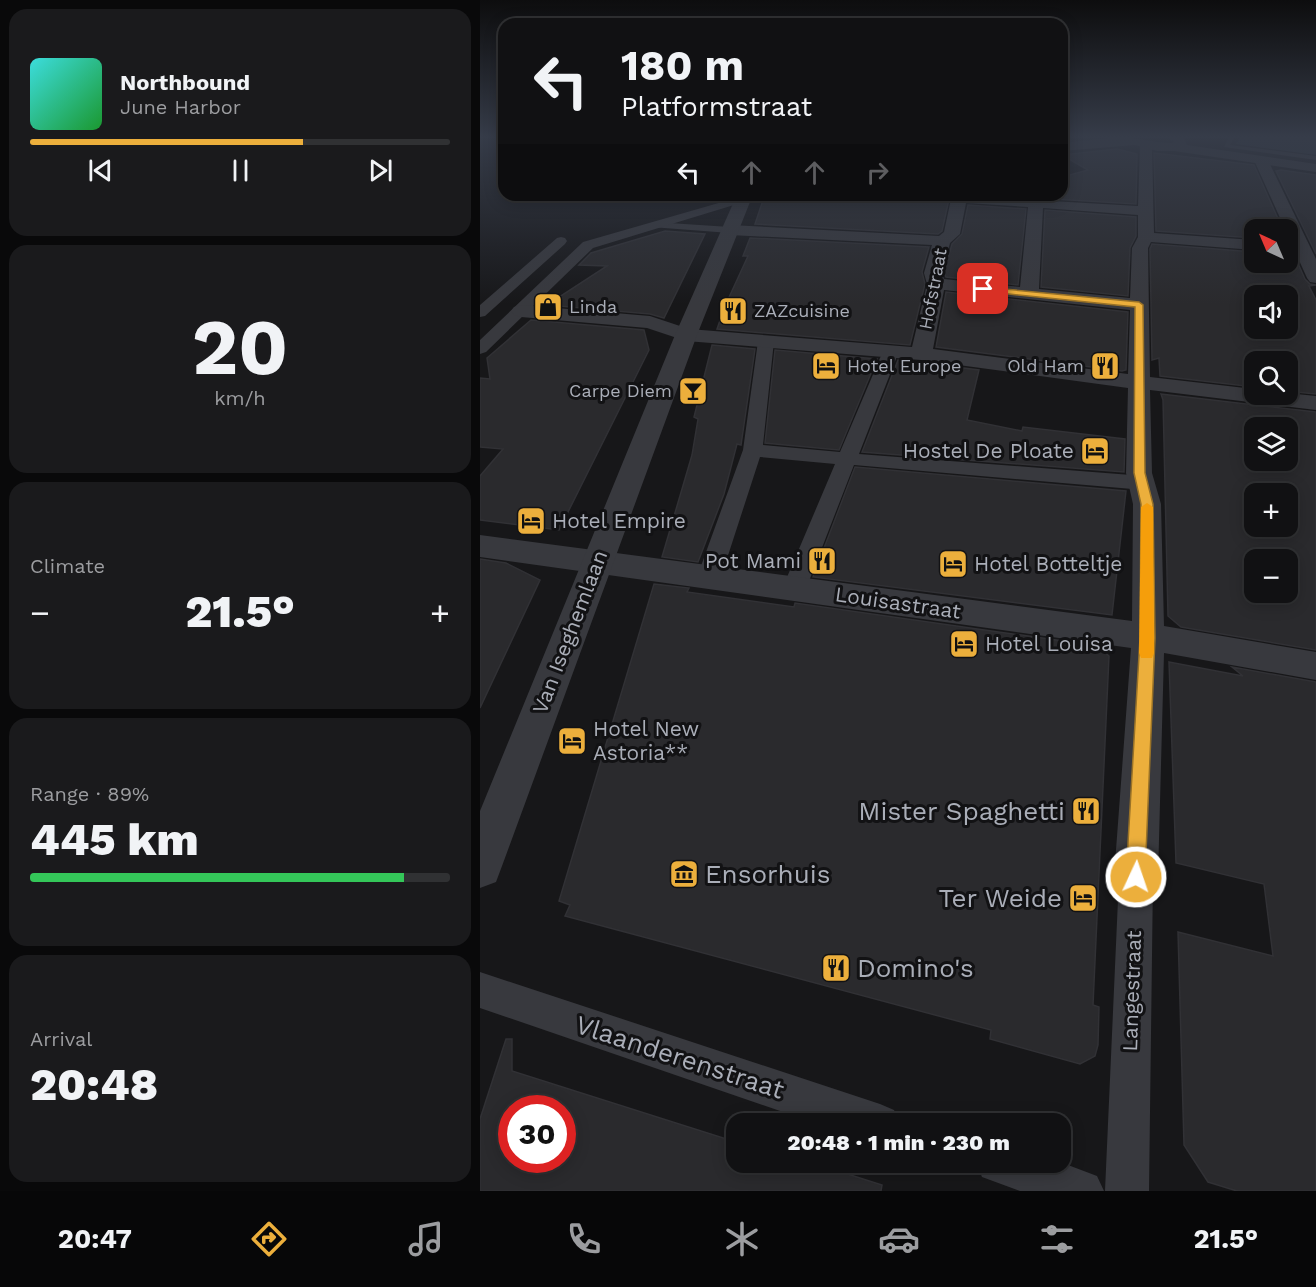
<!DOCTYPE html>
<html lang="en">
<head>
<meta charset="utf-8">
<style>
	body { margin:0; font-family:"Work Sans",sans-serif; background:#1a1a1c; color:#f1f3f6; height:100vh; display:flex; flex-direction:column; font-size:22px; white-space:nowrap }
	* { box-sizing:border-box; margin:0 }
	p { font-size:20px; color:#9c9da0 }
	.icon { flex:none; width:33px; height:33px; fill:none; stroke:currentColor; stroke-width:2; stroke-linecap:round; stroke-linejoin:round }
	.map { position:relative; flex:1; overflow:hidden }
	.details { display:flex; flex-direction:column; gap:9px; padding:9px; background:#09090a; width:480px }
	.details>* { flex:none }
	.top-card { position:absolute; left:18px; top:18px; width:570px; height:183px; border-radius:18px; box-shadow:0 3px 15px #0003,0 0 0 2px #303133; background:#111113; color:#f1f3f6; overflow:hidden }
	.needle { width:39px; rotate:316deg }
	.fabs { position:absolute; left:764px; top:219px; display:grid; gap:12px }
	.fabs a { display:grid; place-items:center; width:54px; height:54px; border-radius:12px; background:#111113; box-shadow:0 3px 15px #0003,0 0 0 2px #303133; font-size:30px }
	.speed { position:absolute; left:18px; top:1095px; display:flex; gap:12px; font-size:30px; font-weight:700; text-align:center }
	.speed>* { display:grid; place-content:center; width:78px; height:78px; border-radius:50%; background:#111113; box-shadow:0 3px 15px #0003,0 0 0 2px #303133; line-height:1 }
	.speed .limit { border:9px solid #d22; background:#fff; color:#111 }
	.pin { position:absolute; display:grid; place-items:center; width:51px; height:51px; color:#fff; margin:-26px; border-radius:12px; box-shadow:0 3px 9px #0006 }
	.me { position:absolute; width:66px; margin:-33px; rotate:3deg; stroke-linejoin:round; filter:drop-shadow(0 0 4px #0008) }
	.turn { display:flex; align-items:center; gap:21px; height:126px; padding:0 24px; font-size:27px }
	.turn .icon { width:78px; height:78px; stroke-width:2.5 }
	.turn b { display:block; font-size:42px; line-height:51px }
	.lanes { display:flex; align-items:center; height:57px; padding:0 24px; background:#0003; justify-content:center; gap:30px; direction:ltr }
	.lanes .off { opacity:.35 }
	.big { font-size:45px; font-weight:800; line-height:1.1 }
	.details .tile { flex:1; display:flex; flex-direction:column; justify-content:center; gap:9px; min-width:0; padding:0 21px; border-radius:18px; background:#1a1a1c }
	.details .dial { align-items:center; gap:0 }
	.dial b { font-size:78px; line-height:1 }
	.song { display:flex; align-items:center; gap:18px }
	.cover { width:72px; height:72px; border-radius:9px; background:linear-gradient(135deg,hsl(180 70% 55%),hsl(130 70% 35%)) }
	.played { height:6px; border-radius:3px; background:linear-gradient(90deg,#ecaf3c 65%,#303133 65%) }
	.keys { display:flex; justify-content:space-around; direction:ltr }
	.heat { display:flex; justify-content:space-between; align-items:center; font-size:33px; direction:ltr }
	.charge { height:9px; border-radius:4px; background:linear-gradient(90deg,#34c759 89%,#303133 0) }
	.trip { position:absolute; left:246px; top:1113px; width:345px; height:60px; border-radius:18px; background:#111113; box-shadow:0 3px 15px #0003,0 0 0 2px #303133; font-weight:800; line-height:60px; text-align:center }
	.tab-bar { display:flex; height:96px; justify-content:space-around; align-items:center; background:#070708; color:#9c9da0 }
	.tab-bar .icon { width:42px; height:42px }
	.tab-bar .current { color:#ecaf3c }
	.tab-bar b { font-size:27px; color:#f1f3f6 }
	main { display:flex; flex:1; min-height:0 }
	.map>svg:first-child { display:block }
</style>
</head>
<body>
<main>
<section class="details">
<div class="tile">
<div class="song"><i class="cover"></i><div><b>Northbound</b><p>June Harbor</p></div></div>
<div class="played"></div>
<div class="keys"><svg class="icon" aria-label="previous" viewBox="0 0 24 24"><path d="M18 5L8 12l10 7zM5 5v14"/></svg><svg class="icon" aria-label="pause" viewBox="0 0 24 24"><path d="M8 5v14M16 5v14"/></svg><svg class="icon" aria-label="next" viewBox="0 0 24 24"><path d="M6 5l10 7-10 7zM19 5v14"/></svg></div>
</div>
<div class="tile dial"><b>20</b><p>km/h</p></div>
<div class="tile"><p>Climate</p>
<div class="heat"><a>−</a><b class="big">21.5°</b><a>+</a></div>
</div>
<div class="tile"><p>Range · 89%</p><b class="big">445 km</b><div class="charge"></div></div>
<div class="tile"><p>Arrival</p><b class="big">20:48</b></div>
</section>
<div class="map">
<svg width="836" height="1191" viewBox="0 0 836 1191">
	<rect width="100%" height="100%" fill="#171719"/>
	<path fill="#2d363d" d="M760,137H836V155L756,144Z"/>
	<path fill="#2a2a2d" stroke="#313135" stroke-width="1.5" fill-rule="evenodd" d="M637,149L657,154L656,204L508,195H582V177L608,170L582,155Z
		M674,153L774,165L803,230H774V238L676,231Z
		M801,170L836,175V254L796,171Z
		M287,195H467L469,199L462,231L458,234L275,224L283,200Z
		M488,205L546,209L538,285L466,277L464,273L472,244L482,234Z
		M565,210L656,217V236L650,248L648,296L561,287Z
		M185,231L225,234L184,318L170,314L67,305L127,266L99,265L111,253Z
		M270,238L449,247L442,272L445,284L430,345L237,329L245,306L268,256H263Z
		M807,239L825,279L830,284L836,285L829,286L836,300V394L807,391V362H774V387L680,376L679,358L672,360L670,249L672,244L774,252V262H807ZM774,296H807V328H774Z
		M466,292L648,312L646,370L642,371L456,347Z
		M51,320L164,330L169,350L79,530L0,520V476L23,449L0,447V378L10,379L7,358Z
		M232,345L275,349L261,445L257,444L244,494L218,562L182,557L212,455L218,419L214,417Z
		M295,350L397,359L359,450L285,443Z
		M418,360L499,370L487,420L542,431L543,427L645,439L644,472L382,452Z
		M681,394L836,412V650L701,627L688,616L683,400ZM774,428H807V460H774ZM774,494H807V526H774ZM774,560H807V592H774Z
		M375,467L646,491L632,615L333,577Z
		M0,559L26,563L60,580L0,708Z
		M174,584L209,588L207,592L314,607L315,603L618,646L629,656L614,983L613,1005L619,1007L618,1045L615,1056L600,1064L510,1039L511,1030L85,916L90,905L79,901Z
		M689,662L763,676L752,667L836,682V1191H757L728,1182L704,1145L698,932L793,956L784,884L696,863Z
		M26,1039H32V1071L256,1142V1162H330L402,1185L401,1191H0V1119ZM32,1108H82V1160H32Z"/>
	<g fill="none" stroke-linecap="round" stroke-linejoin="round">
		<path fill="#38393e" fill-rule="evenodd" d="M749,137H755L750,145L836,156V160L744,147Z
			M174,222L250,227L254,230L250,233L171,227L170,225Z"/>
		<path fill="#38393e" fill-rule="evenodd" d="M263,196L269,199L267,201L113,248L6,352L0,354V340L103,242Z
			M81,237L85,238L87,241L85,244L5,316L0,317V305L77,238Z
			M286,336L294,341L283,445L360,452L403,351L411,346L419,351L379,454L664,476L671,478L674,483L671,488L664,490L374,465L326,589L322,595L314,598L306,595L302,589L355,464L280,457L241,577L237,583L229,586L221,583L217,577L263,450L278,341Z
			M656,860L668,865L673,877L669,1191H625L639,877L644,865Z
			M0,972L400,1104L414,1110L420,1124H338L0,1008Z
			M496,1162H580L617,1176L624,1191H540L502,1177Z"/>
		<path fill="#38393e" fill-rule="evenodd" d="M666,141L672,145L674,233L774,240V250L671,242L668,248L670,377L774,389V394H807V393L836,396V410L670,390L672,473L681,504L684,626L836,652V680L684,653L678,877L671,892L656,899L641,892L634,877L651,648L0,557V535L652,621L653,504L646,473L648,388L441,360L206,341L167,328L41,317L34,315L31,311L34,307L41,305L170,316L209,329L432,347L447,284L444,273L452,245L250,235L242,230L250,225L459,236L464,232L471,199L469,195L658,206L660,145ZM486,203L548,207L540,287L464,279L462,273L470,243L480,234ZM563,208L658,215V237L652,248L650,298L559,289ZM464,290L650,310L648,374L453,349Z
			M781,156L788,160L836,259V283L830,282L827,278L774,160Z"/>
		<path fill="#38393e" fill-rule="evenodd" d="M637,137C656,137 673,143 692,143L694,142L687,137H704L707,145L836,164V172L694,151H677L655,145L582,151V143Z
			M260,195H285L282,198L270,202L217,335L22,866L16,882L0,888V811L195,335L255,199Z"/>
	</g>
	<linearGradient id="sky" x2="0" y2="1"><stop stop-color="#0d0d0e"/><stop offset="0.45" stop-color="#363c49"/><stop offset="1" stop-color="#363c49" stop-opacity="0"/></linearGradient>
	<rect width="836" height="304" fill="url(#sky)"/>
	<path fill="#ecaf3c" stroke="#997227" stroke-width="1.5" d="M503,287L659,302L663,305L665,473L673,504L675,638L665,877L662,883L656,886L649,883L646,877L660,638L661,504L654,473L655,307L500,291L499,289Z"/>
	<path fill="#f59e0b" d="M667,503L673,507L674,653L672,658H661L659,653L661,507Z"/>
	<defs>
		<g id="shop-square" transform="scale(1.5)"><rect x="-9" y="-9" width="18" height="18" rx="4" fill="#ecaf3c" stroke="#121214"/><path d="M-5-2.5h2.3a2.7 3.5 0 0 1 5.4 0H5L5.5 6h-11ZM-1.5-2.5h3a1.5 2.3 0 0 0-3 0Z" fill="#111"/></g>
		<g id="restaurant-square" transform="scale(1.5)"><rect x="-9" y="-9" width="18" height="18" rx="4" fill="#ecaf3c" stroke="#121214"/><path d="M-5-6h1v4h1v-4h1v4h1v-4h1v5L-1.5 .5V6h-2V.5L-5-1ZM5-6V6H3V1.5H1.5Q1.5-4 5-6Z" fill="#111"/></g>
		<g id="hotel-square" transform="scale(1.5)"><rect x="-9" y="-9" width="18" height="18" rx="4" fill="#ecaf3c" stroke="#121214"/><path d="M-6-4.5h1.5V1H6V5H4.5V3h-9V5H-6ZM-4 0a1.8 1.8 0 1 1 3.6 0ZM.5 0V-2.5h3Q6-2.5 6 0Z" fill="#111"/></g>
		<g id="bar-square" transform="scale(1.5)"><rect x="-9" y="-9" width="18" height="18" rx="4" fill="#ecaf3c" stroke="#121214"/><path d="M-6-5H6L.8 .8V4.5H3.5V6h-7V4.5H-.8V.8Z" fill="#111"/></g>
		<g id="museum-square" transform="scale(1.5)"><rect x="-9" y="-9" width="18" height="18" rx="4" fill="#ecaf3c" stroke="#121214"/><path d="M0-6L6-3V-2H-6V-3ZM-5-1h2V3h-2ZM-1-1h2V3h-2ZM3-1h2V3H3ZM-6 4H6V6H-6Z" fill="#111"/></g>
	</defs>
	<g fill-rule="evenodd">
		<use href="#shop-square" x="68" y="307"/>
		<use href="#restaurant-square" x="253" y="311"/>
		<use href="#hotel-square" x="346" y="366"/>
		<use href="#restaurant-square" x="625" y="366"/>
		<use href="#bar-square" x="213" y="391"/>
		<use href="#hotel-square" x="615" y="451"/>
		<use href="#hotel-square" x="51" y="521"/>
		<use href="#restaurant-square" x="342" y="561"/>
		<use href="#hotel-square" x="473" y="564"/>
		<use href="#hotel-square" x="484" y="644"/>
		<use href="#hotel-square" x="92" y="741"/>
		<use href="#restaurant-square" x="606" y="811"/>
		<use href="#museum-square" x="204" y="874"/>
		<use href="#hotel-square" x="603" y="898"/>
		<use href="#restaurant-square" x="356" y="968"/>
	</g>
	<g text-anchor="middle" stroke-width="6" stroke-linejoin="round" paint-order="stroke">
		<g font-size="18" fill="#aaaeb8" stroke="#121214">
			<text transform="translate(453 289) rotate(-79)" y="6">Hofstraat</text>
		</g>
		<g font-size="18" fill="#aaaeb8" stroke="#121214" text-anchor="start">
			<text x="89" y="313">Linda</text>
			<text x="274" y="317">ZAZcuisine</text>
			<text x="367" y="372">Hotel Europe</text>
			<text x="604" y="372" text-anchor="end">Old Ham</text>
			<text x="192" y="397" text-anchor="end">Carpe Diem</text>
		</g>
		<g font-size="21" fill="#aaaeb8" stroke="#121214" text-anchor="start">
			<text x="594" y="458" text-anchor="end">Hostel De Ploate</text>
			<text x="72" y="528">Hotel Empire</text>
			<text x="321" y="568" text-anchor="end">Pot Mami</text>
			<text x="494" y="571">Hotel Botteltje</text>
			<text x="505" y="651">Hotel Louisa</text>
			<text x="113" y="736">Hotel New<tspan x="113" dy="24">Astoria**</tspan></text>
		</g>
		<g font-size="21" fill="#aaaeb8" stroke="#121214">
			<text transform="translate(418 603) rotate(8)" y="7">Louisastraat</text>
			<text transform="translate(90 632) rotate(-69)" y="7">Van Iseghemlaan</text>
			<text transform="translate(652 991) rotate(-88)" y="7">Langestraat</text>
		</g>
		<g font-size="26" fill="#aaaeb8" stroke="#121214" text-anchor="end">
			<text x="585" y="820">Mister Spaghetti</text>
			<text x="225" y="883" text-anchor="start">Ensorhuis</text>
			<text x="582" y="907">Ter Weide</text>
			<text x="377" y="977" text-anchor="start">Domino's</text>
		</g>
		<g font-size="26" fill="#aaaeb8" stroke="#121214">
			<text transform="translate(200 1057) rotate(18)" y="9">Vlaanderenstraat</text>
		</g>
	</g>
</svg>
<div class="fabs">
<a><svg class="needle" viewBox="-14 -14 28 28"><path d="M0-13l5 13h-10z" fill="#e53935"/><path d="M0 13l5-13h-10z" fill="#9c9da0"/></svg></a>
<a><svg class="icon" aria-label="sound" viewBox="0 0 24 24"><path d="M4 9h4l5-4v14l-5-4H4zM17 9q2 3 0 6"/></svg></a>
<a><svg class="icon" aria-label="search" viewBox="0 0 24 24"><circle cx="10" cy="10" r="6"/><path d="M15 15l6 6"/></svg></a>
<a><svg class="icon" aria-label="layers" viewBox="0 0 24 24"><path d="M12 4l9 5-9 5-9-5zM3 14l9 5 9-5"/></svg></a>
<a>+</a>
<a>−</a>
</div>
<div class="speed"><div class="limit">30</div></div>
<div class="pin" style="left:503px;top:289px;background:#d93025"><svg class="icon" aria-label="arrive" viewBox="0 0 24 24"><path d="M6 21V4h12l-3 4 3 4H6"/></svg></div>
<svg class="me" style="left:656px;top:877px" viewBox="-20 -20 40 40"><circle r="17" fill="#ecaf3c" stroke="#fff" stroke-width="3"/><path d="M0-11L8 9 0 5-8 9z" fill="#fff"/></svg>
<div class="trip">20:48 · 1 min · 230 m</div>
<div class="top-card">
<div class="turn"><svg class="icon" aria-label="left" viewBox="0 0 24 24"><path d="M17 20v-9H6M10 6l-5 5 5 5"/></svg><div><b>180 m</b>Platformstraat</div></div>
<div class="lanes"><svg class="icon" aria-label="left" viewBox="0 0 24 24"><path d="M17 20v-9H6M10 6l-5 5 5 5"/></svg><svg class="icon off" aria-label="ahead" viewBox="0 0 24 24"><path d="M12 20V5M6 11l6-6 6 6"/></svg><svg class="icon off" aria-label="ahead" viewBox="0 0 24 24"><path d="M12 20V5M6 11l6-6 6 6"/></svg><svg class="icon off" aria-label="right" viewBox="0 0 24 24"><path d="M7 20v-9h11M14 6l5 5-5 5"/></svg></div>
</div>
</div>
</main>
<nav class="tab-bar">
<b>20:47</b>
<svg class="icon current" aria-label="directions" viewBox="0 0 24 24"><path d="M12 3l9 9-9 9-9-9zM9 14v-3h6M13 9l2 2-2 2"/></svg>
<svg class="icon" aria-label="music" viewBox="0 0 24 24"><path d="M9 18V5l10-2v13"/><circle cx="6" cy="18" r="3"/><circle cx="16" cy="16" r="3"/></svg>
<svg class="icon" aria-label="phone" viewBox="0 0 24 24"><path d="M5 4h4l2 5-3 2q2 4 5 5l2-3 5 2v4C11 20 4 13 5 4z"/></svg>
<svg class="icon" aria-label="climate" viewBox="0 0 24 24"><path d="M12 3v18M4 7l16 10M4 17L20 7"/></svg>
<svg class="icon" aria-label="car" viewBox="0 0 24 24"><path d="M5 17H2v-5l4-1 3-4h7l3 4 3 1v5h-3M9 17h6M6 11h13"/><circle cx="7" cy="17" r="2"/><circle cx="17" cy="17" r="2"/></svg>
<svg class="icon" aria-label="filters" viewBox="0 0 24 24"><path d="M4 7h16M4 17h16"/><circle cx="9" cy="7" r="2"/><circle cx="15" cy="17" r="2"/></svg>
<b>21.5°</b>
</nav>
</body>
</html>
